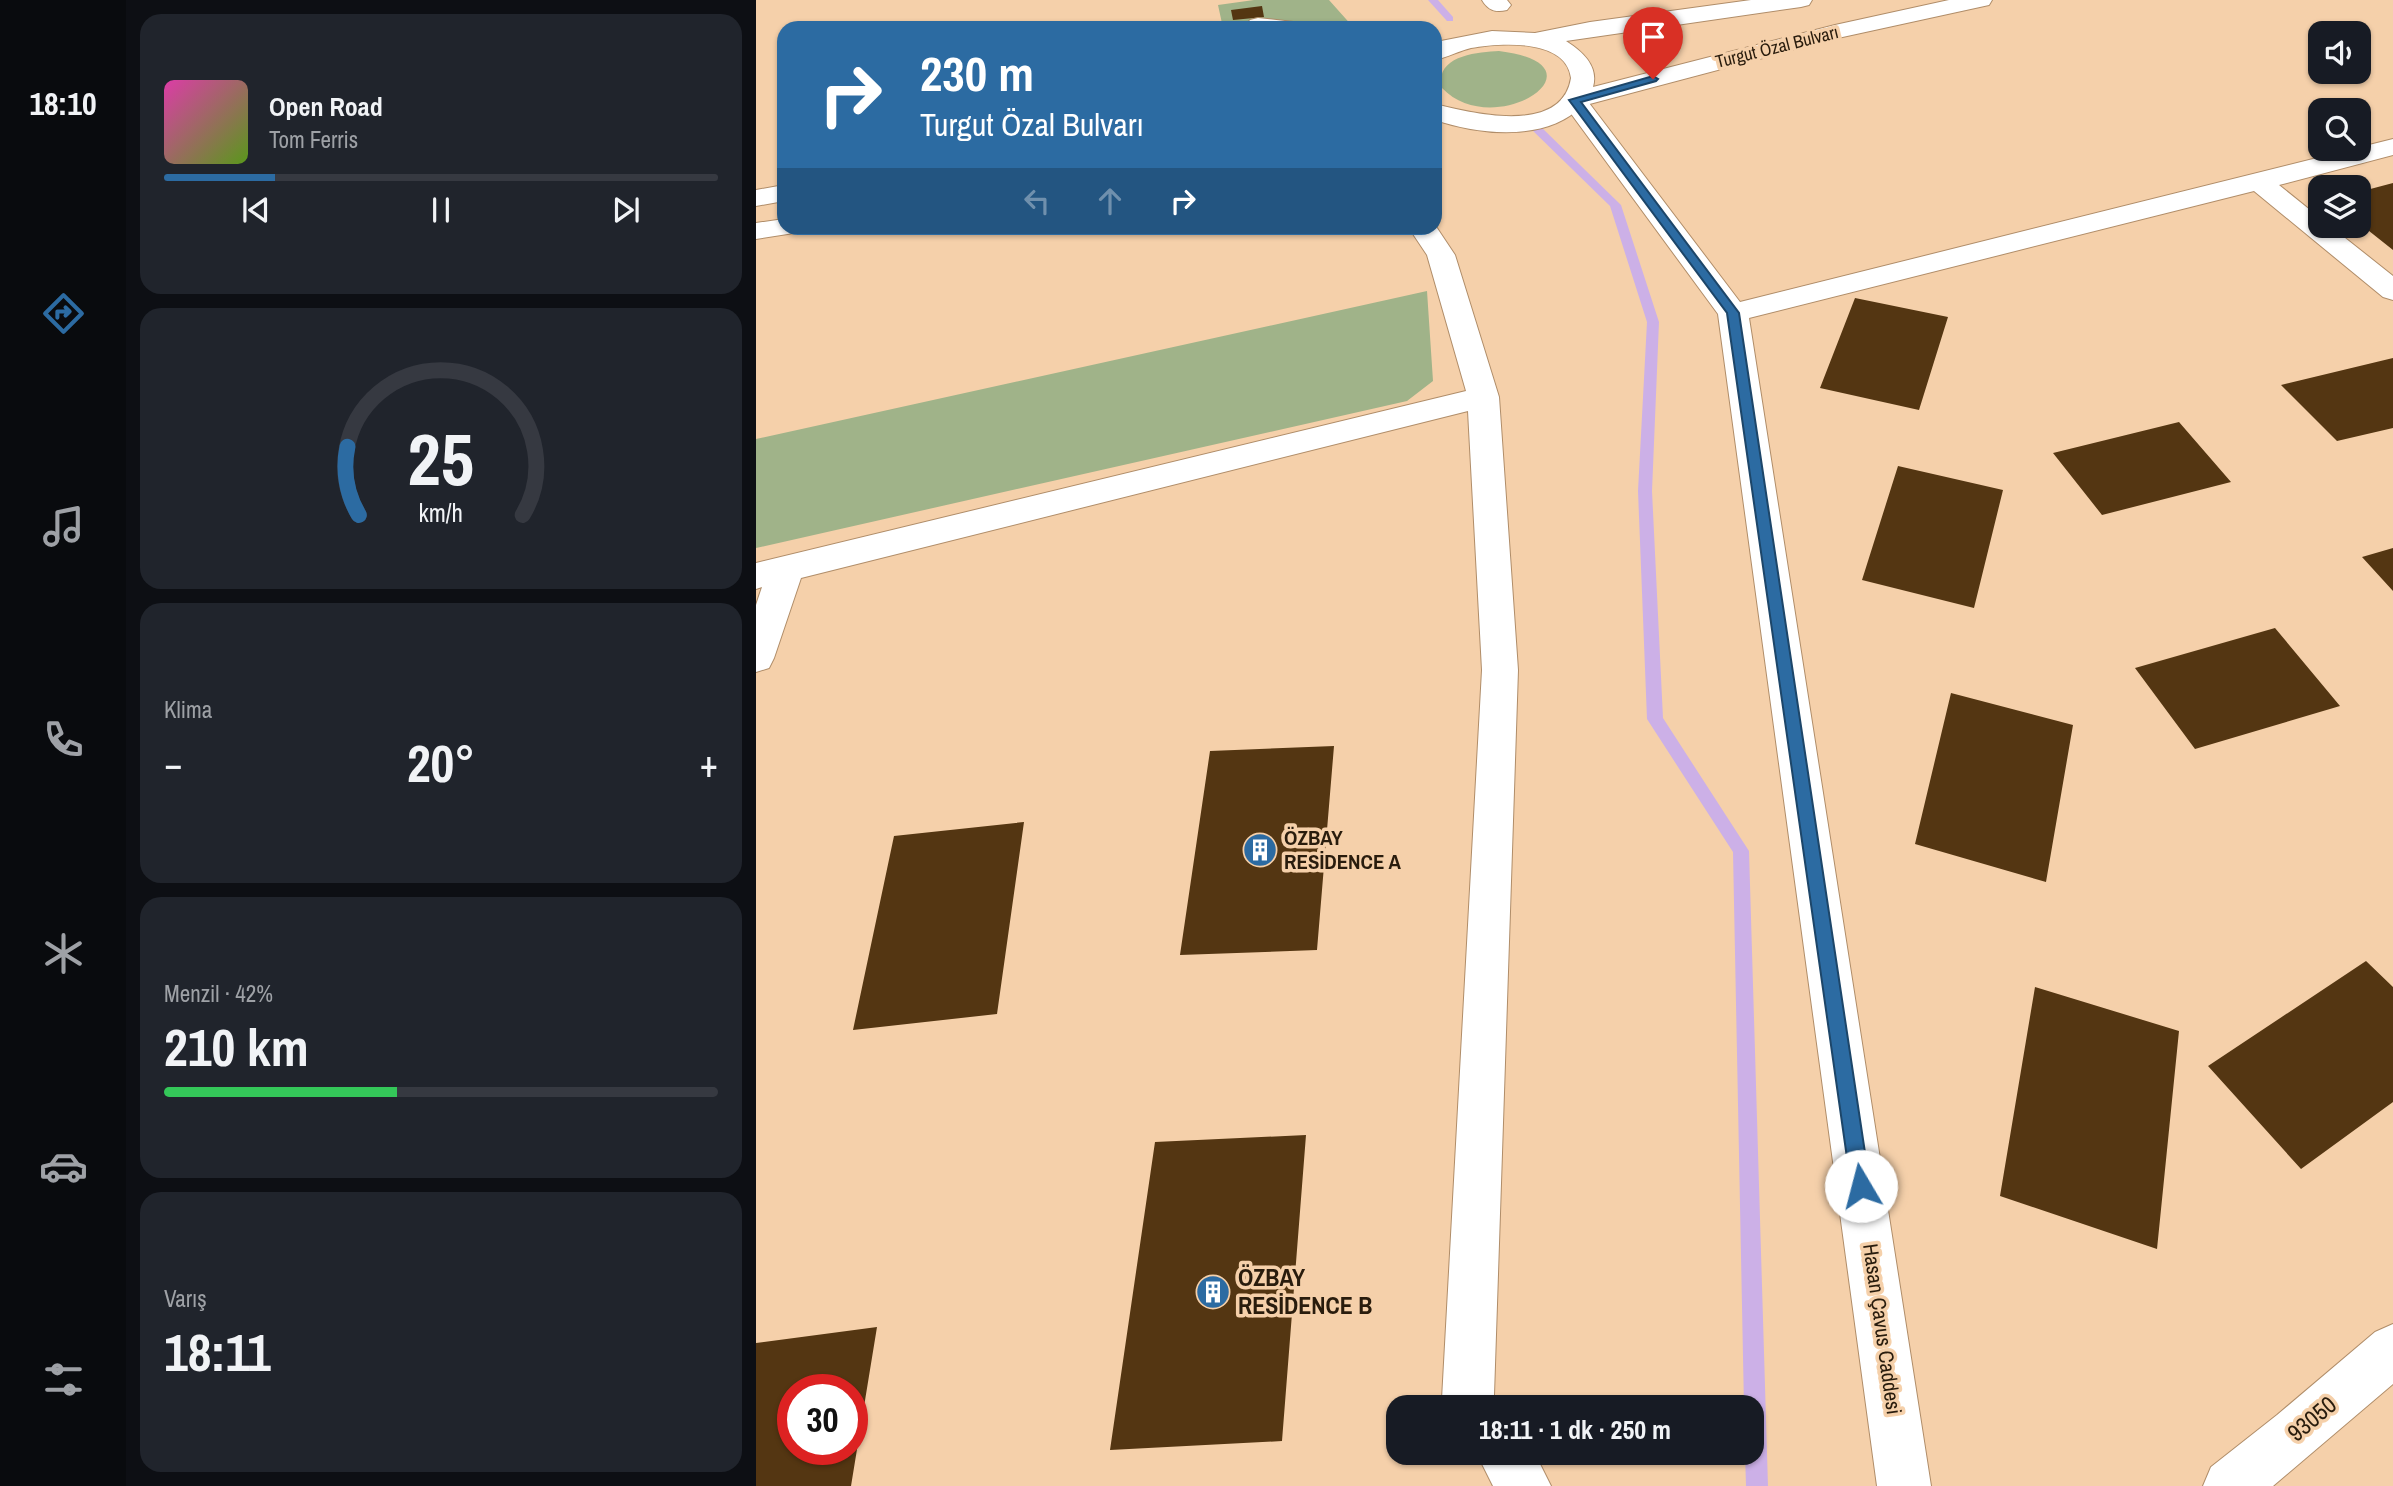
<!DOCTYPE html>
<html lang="tr">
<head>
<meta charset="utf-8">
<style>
	body { margin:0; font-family:"Archivo Narrow",sans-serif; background:#20242c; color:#f1f3f6; height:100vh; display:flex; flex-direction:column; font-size:26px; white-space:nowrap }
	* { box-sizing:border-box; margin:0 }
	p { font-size:23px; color:#9ea1a6 }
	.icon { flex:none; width:38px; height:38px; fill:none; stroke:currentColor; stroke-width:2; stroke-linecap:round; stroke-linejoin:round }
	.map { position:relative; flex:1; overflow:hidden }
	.details { display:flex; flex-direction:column; gap:14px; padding:14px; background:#0d0f14; width:630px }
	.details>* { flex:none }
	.top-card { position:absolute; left:21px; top:21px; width:665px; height:214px; border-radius:21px; box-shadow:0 2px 5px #0004; background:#2c6ba2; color:#fff; overflow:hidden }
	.controls { position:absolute; left:1552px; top:21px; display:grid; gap:14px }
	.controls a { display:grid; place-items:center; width:63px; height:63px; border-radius:14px; background:#171b24; box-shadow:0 2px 5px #0004; font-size:35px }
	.speed { position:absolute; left:21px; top:1374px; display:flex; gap:14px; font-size:35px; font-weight:700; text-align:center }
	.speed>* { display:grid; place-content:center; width:91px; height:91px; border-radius:50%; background:#171b24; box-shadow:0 2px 5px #0004; line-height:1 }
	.speed .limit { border:10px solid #d22; background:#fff; color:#111 }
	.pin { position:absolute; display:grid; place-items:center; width:60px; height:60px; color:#fff; margin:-72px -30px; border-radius:50% 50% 50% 0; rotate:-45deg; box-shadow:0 0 7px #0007 }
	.pin .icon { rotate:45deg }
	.me { position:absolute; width:77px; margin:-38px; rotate:352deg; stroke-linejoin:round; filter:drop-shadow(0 0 5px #0008) }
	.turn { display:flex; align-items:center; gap:24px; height:147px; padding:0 28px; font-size:32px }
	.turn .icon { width:91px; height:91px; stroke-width:2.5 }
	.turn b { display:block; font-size:49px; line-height:60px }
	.lanes { display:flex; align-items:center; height:66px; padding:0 28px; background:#0003; justify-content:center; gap:35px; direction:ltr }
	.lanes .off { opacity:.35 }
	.big { font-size:52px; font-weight:800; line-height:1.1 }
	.details .tile { flex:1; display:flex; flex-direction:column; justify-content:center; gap:10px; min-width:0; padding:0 24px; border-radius:21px; background:#20242c }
	.details .dial { align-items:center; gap:0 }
	.dial svg { height:182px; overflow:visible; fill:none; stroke:#363941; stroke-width:7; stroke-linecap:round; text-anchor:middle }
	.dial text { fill:#f1f3f6; stroke:none }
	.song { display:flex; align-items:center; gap:21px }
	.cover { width:84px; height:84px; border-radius:10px; background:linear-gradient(135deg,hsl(320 70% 55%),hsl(90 70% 35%)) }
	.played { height:7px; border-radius:4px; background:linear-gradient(90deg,#2c6ba2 20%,#363941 20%) }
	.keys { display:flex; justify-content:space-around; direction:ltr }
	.heat { display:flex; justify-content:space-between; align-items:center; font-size:38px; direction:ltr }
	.charge { height:10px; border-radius:5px; background:linear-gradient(90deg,#34c759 42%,#363941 0) }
	.trip { position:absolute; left:630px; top:1395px; width:378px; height:70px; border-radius:21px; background:#171b24; box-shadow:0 2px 5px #0004; font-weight:800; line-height:70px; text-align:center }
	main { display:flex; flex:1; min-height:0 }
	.tab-bar { display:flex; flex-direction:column; width:126px; justify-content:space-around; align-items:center; background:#090b0e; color:#9ea1a6 }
	.tab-bar .icon { width:49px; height:49px }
	.tab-bar .on { color:#2c6ba2 }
	.tab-bar b { font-size:32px; color:#f1f3f6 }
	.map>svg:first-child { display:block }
</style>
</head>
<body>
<main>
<nav class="tab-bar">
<b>18:10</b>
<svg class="icon on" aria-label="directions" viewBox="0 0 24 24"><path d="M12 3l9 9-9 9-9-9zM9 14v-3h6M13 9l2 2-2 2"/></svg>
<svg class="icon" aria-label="music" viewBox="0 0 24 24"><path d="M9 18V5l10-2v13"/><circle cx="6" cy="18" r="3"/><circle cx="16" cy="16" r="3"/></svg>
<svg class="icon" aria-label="phone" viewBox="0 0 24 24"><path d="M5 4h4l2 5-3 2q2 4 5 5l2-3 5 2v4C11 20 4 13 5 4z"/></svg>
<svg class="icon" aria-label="climate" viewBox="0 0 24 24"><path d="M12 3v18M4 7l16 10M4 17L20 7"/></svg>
<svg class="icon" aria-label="car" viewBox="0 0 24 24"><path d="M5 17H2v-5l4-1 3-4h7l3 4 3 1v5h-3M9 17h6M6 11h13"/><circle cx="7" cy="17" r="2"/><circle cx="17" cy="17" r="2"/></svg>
<svg class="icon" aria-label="filters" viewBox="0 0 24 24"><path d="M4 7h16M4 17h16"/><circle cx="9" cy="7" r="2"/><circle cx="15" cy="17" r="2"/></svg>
</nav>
<section class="details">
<div class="tile">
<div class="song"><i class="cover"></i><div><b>Open Road</b><p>Tom Ferris</p></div></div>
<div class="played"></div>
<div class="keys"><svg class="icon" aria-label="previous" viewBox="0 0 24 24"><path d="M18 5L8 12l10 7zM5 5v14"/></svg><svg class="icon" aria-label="pause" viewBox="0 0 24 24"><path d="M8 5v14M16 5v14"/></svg><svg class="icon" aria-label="next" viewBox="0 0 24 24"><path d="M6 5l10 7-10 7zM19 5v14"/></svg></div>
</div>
<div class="tile dial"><svg viewBox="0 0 100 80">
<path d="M14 69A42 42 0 1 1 86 69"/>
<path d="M14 69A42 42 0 0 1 9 39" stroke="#2c6ba2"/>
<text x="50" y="56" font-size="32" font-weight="700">25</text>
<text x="50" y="72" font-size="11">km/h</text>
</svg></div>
<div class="tile"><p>Klima</p>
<div class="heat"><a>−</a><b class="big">20°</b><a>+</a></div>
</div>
<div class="tile"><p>Menzil · 42%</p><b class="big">210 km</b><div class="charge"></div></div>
<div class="tile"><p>Varış</p><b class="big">18:11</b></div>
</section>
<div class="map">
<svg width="1637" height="1486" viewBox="0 0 1637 1486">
	<rect width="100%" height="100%" fill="#f5d0aa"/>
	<path fill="#a0b389" d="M498,0H573L598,28H467L462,5Z
		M743,51C857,65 738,143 686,88C678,56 721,52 743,51Z
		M671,291L677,381L651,401L0,548V439Z"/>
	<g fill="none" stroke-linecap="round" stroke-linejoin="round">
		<path fill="#ccb0e7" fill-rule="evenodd" d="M672,0H682L697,17V21H691Z
			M774,124H782L865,205L903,322L896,491L907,718L993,851L1012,1486H990L989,1452H996V1407H988L977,852L891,719L882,491L891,322L854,206L774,128Z"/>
	</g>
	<path fill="#543612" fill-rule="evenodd" d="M506,6L508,17L477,20L475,10Z
		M1637,183V250L1603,223V192Z
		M1099,298L1192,317L1163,410L1064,388Z
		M1637,358V428L1581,441L1525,385Z
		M1423,422L1475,482L1346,515L1297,453Z
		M1142,466L1247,490L1218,608L1106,580Z
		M1637,548V591L1606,557Z
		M1519,628L1584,706L1439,749L1379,668Z
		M1195,693L1317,725L1290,882L1159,844Z
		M578,746L561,950L424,955L454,751Z
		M268,822L241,1014L97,1030L138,836Z
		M1610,961L1637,987V1102L1545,1169L1452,1066Z
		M1279,987L1423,1031L1401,1249L1244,1196Z
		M550,1135L526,1441L354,1450L399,1142Z
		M121,1327L95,1486H0V1343ZM37,1390H96V1449H37Z"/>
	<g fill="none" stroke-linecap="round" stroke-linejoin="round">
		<g stroke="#b08d69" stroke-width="2">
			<path id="minor" d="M726,0H751L755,5L751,10C739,13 732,10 726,0Z
				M502,18L546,23L550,28H492L490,25L494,20Z
				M818,92L827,95L984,302L1637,139V155L1523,185L1564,218V226H1574L1637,276V300L1627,297L1498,191L993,318L1175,1486H1121L962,314L805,100L809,95Z
				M679,225L699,255L743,397L762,670L738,1395L743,1407H689L686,1399L726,670L712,411L45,578L18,658L13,668L0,672V605L6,587L0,589V563L710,391L671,255L653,228H679Z
				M1637,1324V1384L1517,1486H1447L1455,1467L1521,1415L1619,1332Z
				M720,1452H778L795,1486H737Z"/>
		</g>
		<g stroke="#b08d69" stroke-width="2">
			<path id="major" d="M995,0H1056L1053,5L1045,7L810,41C826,51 843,66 837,87L1079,25L1193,0H1236L1233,5L1082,38L826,106C790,142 724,135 679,120V104C715,113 806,136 815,78C810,38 744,43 715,48C703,51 692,57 679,60V44L685,41L736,31L779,33L834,22Z
				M28,185V201L0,206V190Z
				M28,219V228H41L38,233L0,239V223Z"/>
		</g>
		<use href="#minor" fill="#fff" fill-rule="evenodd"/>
		<use href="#major" fill="#fff" fill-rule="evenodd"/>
	</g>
	<path fill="#2c6ba2" stroke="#1d4669" stroke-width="2" d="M897,76L902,79L900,81L825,102L983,313L1114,1186L1112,1193L1105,1196L1098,1193L1095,1186L971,313L813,100Z"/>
	<defs>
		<g id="building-disc" transform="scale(1.75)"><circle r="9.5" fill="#2c6ba2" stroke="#f5d0aa"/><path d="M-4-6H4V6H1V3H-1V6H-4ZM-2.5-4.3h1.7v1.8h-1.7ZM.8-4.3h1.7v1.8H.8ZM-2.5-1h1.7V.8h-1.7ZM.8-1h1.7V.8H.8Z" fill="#fff"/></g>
	</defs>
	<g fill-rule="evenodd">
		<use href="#building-disc" x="504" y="850"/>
		<use href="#building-disc" x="457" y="1292"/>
	</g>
	<g text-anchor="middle" stroke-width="7" stroke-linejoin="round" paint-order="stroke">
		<g font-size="18" fill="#291c0d" stroke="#f5d0aa">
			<text transform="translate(1021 47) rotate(-14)" y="6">Turgut Özal Bulvarı</text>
		</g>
		<g font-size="21" font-weight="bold" fill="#291c0d" stroke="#f5d0aa" text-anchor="start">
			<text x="528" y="845">ÖZBAY<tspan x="528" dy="24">RESİDENCE A</tspan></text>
		</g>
		<g font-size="21" fill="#291c0d" stroke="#f5d0aa">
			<text transform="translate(1126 1329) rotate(82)" y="7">Hasan Çavus Caddesi</text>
		</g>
		<g font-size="24" font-weight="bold" fill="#291c0d" stroke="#f5d0aa" text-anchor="start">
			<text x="482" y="1286">ÖZBAY<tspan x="482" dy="28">RESİDENCE B</tspan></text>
		</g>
		<g font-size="24" fill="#291c0d" stroke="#f5d0aa">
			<text transform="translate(1556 1419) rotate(-40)" y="8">93050</text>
		</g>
	</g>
</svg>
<div class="controls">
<a><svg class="icon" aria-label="sound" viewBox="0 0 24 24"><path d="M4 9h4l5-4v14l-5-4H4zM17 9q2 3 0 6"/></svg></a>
<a><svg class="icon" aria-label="search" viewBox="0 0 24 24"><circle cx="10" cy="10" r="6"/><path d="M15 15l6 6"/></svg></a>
<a><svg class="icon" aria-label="layers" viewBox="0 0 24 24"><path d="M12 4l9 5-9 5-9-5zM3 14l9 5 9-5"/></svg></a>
</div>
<div class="speed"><div class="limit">30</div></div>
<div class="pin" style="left:897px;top:79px;background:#d93025"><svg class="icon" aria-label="arrive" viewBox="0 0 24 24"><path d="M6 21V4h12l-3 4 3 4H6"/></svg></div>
<svg class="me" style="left:1105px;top:1186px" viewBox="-20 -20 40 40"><circle r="19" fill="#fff"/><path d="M0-13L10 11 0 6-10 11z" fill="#2c6ba2"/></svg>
<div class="trip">18:11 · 1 dk · 250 m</div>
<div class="top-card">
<div class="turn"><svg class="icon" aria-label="right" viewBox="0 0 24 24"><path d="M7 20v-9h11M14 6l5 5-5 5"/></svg><div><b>230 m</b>Turgut Özal Bulvarı</div></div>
<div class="lanes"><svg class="icon off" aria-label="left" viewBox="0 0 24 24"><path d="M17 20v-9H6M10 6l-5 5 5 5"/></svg><svg class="icon off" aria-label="ahead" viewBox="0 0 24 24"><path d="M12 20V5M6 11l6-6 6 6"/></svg><svg class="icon" aria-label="right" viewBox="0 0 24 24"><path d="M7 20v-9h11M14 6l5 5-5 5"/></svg></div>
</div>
</div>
</main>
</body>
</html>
